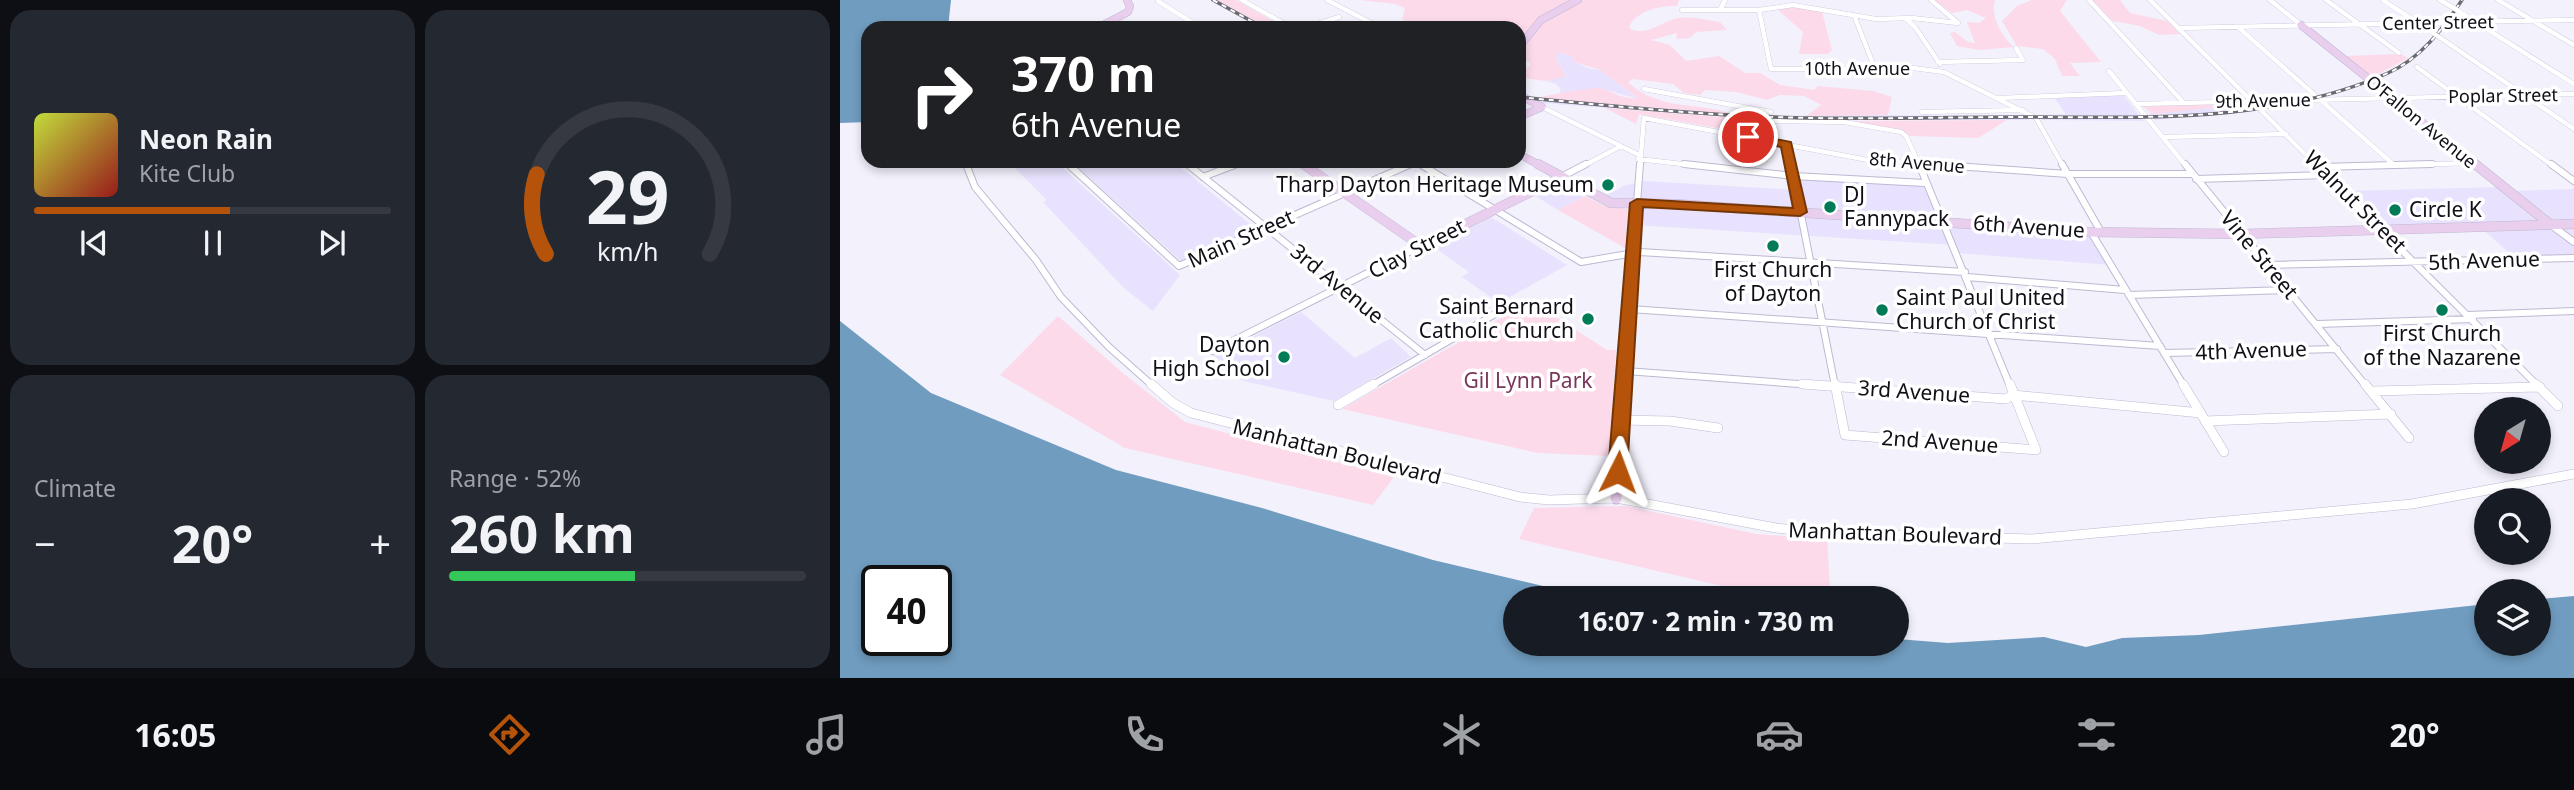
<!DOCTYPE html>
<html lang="en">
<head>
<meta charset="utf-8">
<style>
	body { margin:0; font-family:"Noto Sans",sans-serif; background:#242831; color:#f1f3f6; height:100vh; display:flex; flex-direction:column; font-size:26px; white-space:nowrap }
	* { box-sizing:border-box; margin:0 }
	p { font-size:23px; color:#9ea1a6 }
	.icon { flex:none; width:38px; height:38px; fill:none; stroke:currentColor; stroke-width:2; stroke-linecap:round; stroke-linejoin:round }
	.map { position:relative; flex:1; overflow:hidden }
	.drawer { display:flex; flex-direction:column; gap:10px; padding:10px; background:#0d0f14; width:840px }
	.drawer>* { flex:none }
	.top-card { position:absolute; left:21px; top:21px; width:665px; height:147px; border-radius:21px; box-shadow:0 4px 10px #0003; background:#202124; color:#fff; overflow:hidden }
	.needle { width:46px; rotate:217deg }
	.tools { position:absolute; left:1634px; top:397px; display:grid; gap:14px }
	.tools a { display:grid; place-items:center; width:77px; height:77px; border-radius:50%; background:#171b24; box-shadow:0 4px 10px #0003; font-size:35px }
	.speed { position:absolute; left:21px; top:565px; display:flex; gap:14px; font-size:35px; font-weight:700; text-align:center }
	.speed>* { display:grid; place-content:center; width:91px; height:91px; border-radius:50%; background:#171b24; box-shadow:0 4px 10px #0003; line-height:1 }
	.speed .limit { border:4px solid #111; border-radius:10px; background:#fff; color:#111 }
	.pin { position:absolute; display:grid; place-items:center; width:60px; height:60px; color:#fff; margin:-30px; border:4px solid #fff; border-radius:50%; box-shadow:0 2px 7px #0007 }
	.me { position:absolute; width:77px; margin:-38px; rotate:3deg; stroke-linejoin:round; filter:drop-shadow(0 0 5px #0008) }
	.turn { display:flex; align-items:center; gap:24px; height:147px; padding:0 35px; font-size:32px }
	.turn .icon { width:91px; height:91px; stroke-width:2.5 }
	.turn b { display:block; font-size:49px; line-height:60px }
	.big { font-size:52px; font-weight:700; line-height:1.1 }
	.drawer .card { flex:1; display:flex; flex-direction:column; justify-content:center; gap:10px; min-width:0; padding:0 24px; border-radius:21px; background:#242831 }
	.drawer .dial { align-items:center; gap:0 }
	.dial svg { height:182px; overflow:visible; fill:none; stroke:#363941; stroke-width:7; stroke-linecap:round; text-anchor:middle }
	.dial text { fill:#f1f3f6; stroke:none }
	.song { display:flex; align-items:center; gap:21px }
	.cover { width:84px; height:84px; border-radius:10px; background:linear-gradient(135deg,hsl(70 70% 55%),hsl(0 70% 35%)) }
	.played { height:7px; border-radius:4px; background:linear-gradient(90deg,#b45309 55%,#363941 55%) }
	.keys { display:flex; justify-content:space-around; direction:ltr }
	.heat { display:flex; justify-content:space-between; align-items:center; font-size:38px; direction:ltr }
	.charge { height:10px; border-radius:5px; background:linear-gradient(90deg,#34c759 52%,#363941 0) }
	.drawer .tiles { flex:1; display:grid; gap:10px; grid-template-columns:repeat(2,1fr) }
	.trip { position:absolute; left:663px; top:586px; width:406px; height:70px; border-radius:35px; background:#171b24; box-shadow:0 4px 10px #0003; font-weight:700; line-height:70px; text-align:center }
	.tab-bar { display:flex; height:112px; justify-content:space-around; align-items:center; background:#090b0e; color:#9ea1a6 }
	.tab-bar .icon { width:49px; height:49px }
	.tab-bar .on { color:#b45309 }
	.tab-bar b { font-size:32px; color:#f1f3f6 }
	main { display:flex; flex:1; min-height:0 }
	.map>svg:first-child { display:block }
</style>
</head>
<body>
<main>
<section class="drawer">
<div class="tiles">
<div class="card">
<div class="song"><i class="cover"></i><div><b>Neon Rain</b><p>Kite Club</p></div></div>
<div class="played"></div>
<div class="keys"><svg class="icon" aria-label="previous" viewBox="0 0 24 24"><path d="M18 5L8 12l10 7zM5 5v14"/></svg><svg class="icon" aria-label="pause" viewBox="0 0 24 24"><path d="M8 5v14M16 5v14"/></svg><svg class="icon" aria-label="next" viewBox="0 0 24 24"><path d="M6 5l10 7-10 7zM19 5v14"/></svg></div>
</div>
<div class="card dial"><svg viewBox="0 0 100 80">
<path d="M14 69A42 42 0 1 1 86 69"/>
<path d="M14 69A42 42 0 0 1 10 34" stroke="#b45309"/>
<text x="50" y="56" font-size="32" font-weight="700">29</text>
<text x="50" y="72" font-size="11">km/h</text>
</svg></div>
<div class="card"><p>Climate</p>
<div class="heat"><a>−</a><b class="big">20°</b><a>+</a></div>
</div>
<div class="card"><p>Range · 52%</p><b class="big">260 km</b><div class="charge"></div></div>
</div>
</section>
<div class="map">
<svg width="1734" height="678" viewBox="0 0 1734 678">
	<rect width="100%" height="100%" fill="#f3f1fc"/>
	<path fill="#e8e2fe" d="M717,52L735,57L734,62L750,69L760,70L799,99L759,88L719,93L721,89L716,84L707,81L726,75L715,58Z
		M1283,95L1304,121L1202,120L1198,115L1226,114L1214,97Z
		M689,96L927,116V120L702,103Z
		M1409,104L1416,111L1315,120L1309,113Z
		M1012,115L1187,116L1190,120H935V116Z
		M173,161H215L340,275L313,311L285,289L203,202L207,200L175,168Z
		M231,161H333L416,229L342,262Z
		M953,176L1085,183L1104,221L1251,232L1270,265L1118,253L1114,245L795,225L796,203L760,199L783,186L805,181L955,190Z
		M718,183L743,197L718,210L694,195Z
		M1662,187L1667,191L1734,189V258L1676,259L1640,227L1543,229L1504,191Z
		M651,217L727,265L666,299L662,305L622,277L629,272L592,246Z
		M461,312L515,358L551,338L571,357L494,401L403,381L374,356Z"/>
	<path fill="#fcdaea" d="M377,0H396L445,28H428Z
		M520,0H732L715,9L679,43V28H581L562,19L565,8L555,4Z
		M743,0H839L837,6C821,5 794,11 789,28C807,38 821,21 838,18C851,16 867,20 880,22L887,30L856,32L850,38L836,39L837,33L811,40L830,45L846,61L879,56L905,73H920L940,85L974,90L978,86L1033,91L1052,97L1048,115L966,116L981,105L964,96L940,95L927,100L896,92L865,90L860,95L844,93L833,84L793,79L788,82C818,111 858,102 893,114L699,98C705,95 754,87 760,88C773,92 784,100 798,98L760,70L734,62V57L718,52L715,58L726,76L707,81L682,78L679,75L691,64L679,55V50L703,20Z
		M1094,0H1155C1150,16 1162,37 1174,47L1139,50L1117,46L1110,33L1115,32L1128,42L1135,43L1127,22L1139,23L1146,18L1127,10L1112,13Z
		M1192,0H1227L1220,11L1261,62L1230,63L1240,76H1222L1215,59L1203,49L1177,46L1162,21L1177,6Z
		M1252,0H1280L1290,13L1327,21L1340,34L1319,35L1300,26L1273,21Z
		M953,6L982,12L992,50L988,54H959L963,32L937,9Z
		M1561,54L1568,58L1531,78L1506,56Z
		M1409,104L1312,114L1303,106Z
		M765,108L921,120L906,124L899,132L799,114L796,124Z
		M1167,120L1138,138L1070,136L1056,129L1008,121Z
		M745,196L764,206L788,209L785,248L718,210Z
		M691,301L767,350H776L769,456L698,453L502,409Z
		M218,316L284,374L345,422L554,477L533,505L285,448L160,375Z
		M786,506L916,534L987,539L990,588L913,593L679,539L694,508Z"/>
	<path fill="#709cbf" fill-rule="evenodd" d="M0,0H111L108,28H28V122L0,123Z
		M0,321L91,393L276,470L422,508L593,560L754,598H676V644H1057V639L1108,643L1204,637L1246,647L1282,638L1359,635L1647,604V644H1699V599L1734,596V678H0ZM37,581H96V640H37Z"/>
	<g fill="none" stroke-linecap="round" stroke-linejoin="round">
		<g stroke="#beb9d2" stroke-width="5">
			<path id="street-far2" d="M402,0L452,28
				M487,0L541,28
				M1091,0L1118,23
				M1249,0L1343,102
				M1310,0L1477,166
				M1430,0L1461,25
				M1486,0L1559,53
				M1543,0L1593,33
				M1600,0L1612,7
				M1658,0L1734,45
				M318,1L361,28
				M842,10H919L953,5L1036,19L1072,18L1118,23
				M880,10L885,0
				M919,10L931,69L1073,68L1104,72L1196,118L1223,166
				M1623,14L1734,84
				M1014,15L1035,69
				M1065,18L1075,27L1100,64
				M1619,22L1734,20
				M1398,27L1554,165
				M256,28L263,25
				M330,28L351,22
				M465,28L499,17
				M1338,28L1591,23
				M1605,41L1734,129
				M1098,62L1183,60L1176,48
				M1577,67L1713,166
				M1269,71L1346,166
				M804,89L931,112
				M1159,98L1286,93
				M1296,104L1734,94
				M702,107L799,155
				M1082,112L1183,110
				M932,121L1004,122L1061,132L1066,136L1080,166
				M1323,137L1446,134
				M928,141L932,118
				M947,145L951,166
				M798,159L860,166
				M125,161L127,166
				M225,161L230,166
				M343,161L349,166
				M575,161L583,166
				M392,166L405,161
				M567,166L578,161
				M743,166L781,146
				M800,166L804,118L1028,160L1111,166
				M1525,166L1632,163"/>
		</g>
		<g stroke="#beb9d2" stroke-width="8">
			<path id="street-far1" d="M126,164L135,187L196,260L221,297L269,347L313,386
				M228,164L339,266L571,164
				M347,164L585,355
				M580,164L741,262L800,252L1125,272
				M844,164L953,176L1085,183
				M951,164L995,386
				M1079,164L1170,386
				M1086,164L1228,174H1353
				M1222,164L1261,232
				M1345,164L1526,386
				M1475,164L1698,386
				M1711,164L1734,181
				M1480,167L1592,164
				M363,177L397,164
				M721,177L746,164
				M1356,179L1487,175
				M797,203L800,164
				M1711,225L1734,242
				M1251,232L1344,386
				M1428,265L1734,258
				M1127,277L1285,290
				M1289,295L1449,290
				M790,309L1320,346
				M1628,315L1734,311
				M1478,324L1633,319
				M373,351L581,246
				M1324,353L1497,349
				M786,371L986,386
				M531,386L674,303"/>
		</g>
		<g stroke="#beb9d2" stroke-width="10">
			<path id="street" d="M311,384L333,403L351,413L680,497L709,500L776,498L936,528L983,533L1191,539L1572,504L1734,474
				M962,384L1166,399L1173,395L1361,413
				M995,384L1005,435L1196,450L1170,384
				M1343,384L1384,452
				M1525,384L1569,438
				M1696,384L1718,406
				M1532,391L1700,387
				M498,405L534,384
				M781,420L830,421L878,428
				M1365,421L1551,414"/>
		</g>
		<g stroke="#beb9d2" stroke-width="8">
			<path id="secondary-far2" d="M263,25L288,12L290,6L287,0
				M1461,25L1525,76
				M679,47L701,20L738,0
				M1536,85L1637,166
				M679,95L702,107
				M679,117L702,107
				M679,154L701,166
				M459,161L466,166"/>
		</g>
		<g stroke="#beb9d2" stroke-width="10">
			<path id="secondary-far1" d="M463,164L581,246L721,177
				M698,164L771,203L834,204L1247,232L1402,234L1734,224
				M1635,164L1711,225
				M784,386L797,203"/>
		</g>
		<g stroke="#beb9d2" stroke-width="13">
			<path id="secondary" d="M776,498L784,384"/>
		</g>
		<use href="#street-far2" stroke="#fff" stroke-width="4.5"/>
		<use href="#street-far1" stroke="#fff" stroke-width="6"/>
		<use href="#street" stroke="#fff" stroke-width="9"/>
		<use href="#secondary-far2" stroke="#eaceee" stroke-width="7"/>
		<use href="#secondary-far1" stroke="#eaceee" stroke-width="9"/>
		<use href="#secondary" stroke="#eaceee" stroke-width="11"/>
		<g stroke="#6b6972" stroke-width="3.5">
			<path id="rail" d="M373,0L424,28
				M679,97C763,105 848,114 933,117C1016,120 1099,117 1182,117C1303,117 1434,124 1548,73C1581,58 1602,30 1622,0"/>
		</g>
		<use href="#rail" stroke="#fff" stroke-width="2" stroke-dasharray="5" stroke-linecap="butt"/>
		<g stroke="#beb9d2" stroke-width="5" stroke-linecap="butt">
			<path id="street-bridge" d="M1612,7L1623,14
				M1591,23L1619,22
				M1593,33L1605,41"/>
		</g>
		<g stroke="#beb9d2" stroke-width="8" stroke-linecap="butt">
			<path id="secondary-bridge" d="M1525,76L1536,85"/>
		</g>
		<use href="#street-bridge" stroke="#fff" stroke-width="4.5"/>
		<use href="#secondary-bridge" stroke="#eaceee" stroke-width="7"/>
	</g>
	<path fill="#b45309" stroke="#753606" stroke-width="2" d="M908,134L951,142L967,212L960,216L803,207L787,472L778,479L771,477L768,472L790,203L797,199L953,208L941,147L903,140L902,137Z"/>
	<g fill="#017a57" stroke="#fff" stroke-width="2.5">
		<circle cx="768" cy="185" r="7"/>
		<circle cx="990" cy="207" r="7"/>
		<circle cx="1555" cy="210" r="7"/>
		<circle cx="933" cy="246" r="7"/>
		<circle cx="1042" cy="310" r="7"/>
		<circle cx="1602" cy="310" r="7"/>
		<circle cx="748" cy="319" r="7"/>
		<circle cx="444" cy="357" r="7"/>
	</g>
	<g text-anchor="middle" stroke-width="7" stroke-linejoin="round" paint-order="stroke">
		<g font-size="18" fill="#110e17" stroke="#fff">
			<text transform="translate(1598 23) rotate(-1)" y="6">Center Street</text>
			<text x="1017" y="75">10th Avenue</text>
			<text transform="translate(1663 96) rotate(-1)" y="6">Poplar Street</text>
			<text transform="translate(1423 101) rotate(-1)" y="6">9th Avenue</text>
			<text transform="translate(1581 122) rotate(39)" y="6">O’Fallon Avenue</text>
			<text transform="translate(1077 163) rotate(5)" y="6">8th Avenue</text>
		</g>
		<g font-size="21" fill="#110e17" stroke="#fff" text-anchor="end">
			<text x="754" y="192">Tharp Dayton Heritage Museum</text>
			<text x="1004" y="202" text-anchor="start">DJ<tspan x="1004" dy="24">Fannypack</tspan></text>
			<text x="1569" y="217" text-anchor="start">Circle K</text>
			<text x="933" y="277" text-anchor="middle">First Church<tspan x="933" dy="24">of Dayton</tspan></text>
			<text x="1056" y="305" text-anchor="start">Saint Paul United<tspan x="1056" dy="24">Church of Christ</tspan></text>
			<text x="734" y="314">Saint Bernard<tspan x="734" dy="24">Catholic Church</tspan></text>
			<text x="1602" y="341" text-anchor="middle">First Church<tspan x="1602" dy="24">of the Nazarene</tspan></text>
			<text x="430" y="352">Dayton<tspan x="430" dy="24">High School</tspan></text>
		</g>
		<g font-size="21" fill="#110e17" stroke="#fff">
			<text transform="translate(1515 202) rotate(45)" y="7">Walnut Street</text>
			<text transform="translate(1189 227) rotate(4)" y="7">6th Avenue</text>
			<text transform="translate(401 239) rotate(-24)" y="7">Main Street</text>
			<text transform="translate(577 249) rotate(-27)" y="7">Clay Street</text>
			<text transform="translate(1419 255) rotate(50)" y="7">Vine Street</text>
			<text transform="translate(1644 261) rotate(-2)" y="7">5th Avenue</text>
			<text transform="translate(497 284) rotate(39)" y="7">3rd Avenue</text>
			<text transform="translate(1411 351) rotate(-2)" y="7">4th Avenue</text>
			<text transform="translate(1074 392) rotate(4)" y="7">3rd Avenue</text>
			<text transform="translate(1100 442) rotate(4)" y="7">2nd Avenue</text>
			<text transform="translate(497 452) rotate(14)" y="7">Manhattan Boulevard</text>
			<text transform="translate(1055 534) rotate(2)" y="7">Manhattan Boulevard</text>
		</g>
		<g font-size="21" fill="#78375a" stroke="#fff">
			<text x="688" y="388">Gil Lynn Park</text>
		</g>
	</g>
</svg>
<div class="tools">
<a><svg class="needle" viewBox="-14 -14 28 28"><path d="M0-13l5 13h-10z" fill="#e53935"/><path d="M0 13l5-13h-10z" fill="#9ea1a6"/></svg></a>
<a><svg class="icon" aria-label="search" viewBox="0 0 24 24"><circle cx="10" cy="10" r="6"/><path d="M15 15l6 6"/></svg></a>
<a><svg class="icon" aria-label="layers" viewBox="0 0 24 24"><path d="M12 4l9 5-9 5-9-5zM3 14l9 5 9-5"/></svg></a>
</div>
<div class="speed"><div class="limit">40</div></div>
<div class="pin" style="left:908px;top:137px;background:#d93025"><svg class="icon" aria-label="arrive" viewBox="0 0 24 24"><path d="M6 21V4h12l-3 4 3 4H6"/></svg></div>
<svg class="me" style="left:778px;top:472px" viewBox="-20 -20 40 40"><path d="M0-17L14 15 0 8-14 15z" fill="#b45309" stroke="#fff" stroke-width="4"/></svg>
<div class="trip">16:07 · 2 min · 730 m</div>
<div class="top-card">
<div class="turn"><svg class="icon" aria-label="right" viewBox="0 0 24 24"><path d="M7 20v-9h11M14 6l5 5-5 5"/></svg><div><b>370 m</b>6th Avenue</div></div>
</div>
</div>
</main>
<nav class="tab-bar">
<b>16:05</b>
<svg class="icon on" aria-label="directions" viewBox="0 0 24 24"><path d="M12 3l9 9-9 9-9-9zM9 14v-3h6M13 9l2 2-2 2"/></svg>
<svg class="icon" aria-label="music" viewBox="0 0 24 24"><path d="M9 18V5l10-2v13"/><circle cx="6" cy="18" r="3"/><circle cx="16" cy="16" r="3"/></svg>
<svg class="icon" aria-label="phone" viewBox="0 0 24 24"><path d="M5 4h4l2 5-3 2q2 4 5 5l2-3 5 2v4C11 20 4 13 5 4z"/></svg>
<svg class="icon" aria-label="climate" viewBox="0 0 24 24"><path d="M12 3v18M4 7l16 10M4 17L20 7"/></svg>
<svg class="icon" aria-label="car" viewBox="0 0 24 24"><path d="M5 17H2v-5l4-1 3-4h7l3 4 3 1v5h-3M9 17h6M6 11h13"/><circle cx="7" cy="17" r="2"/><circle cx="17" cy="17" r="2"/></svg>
<svg class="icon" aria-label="filters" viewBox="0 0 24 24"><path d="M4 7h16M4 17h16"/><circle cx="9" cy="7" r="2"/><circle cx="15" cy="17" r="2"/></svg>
<b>20°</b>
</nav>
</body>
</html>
